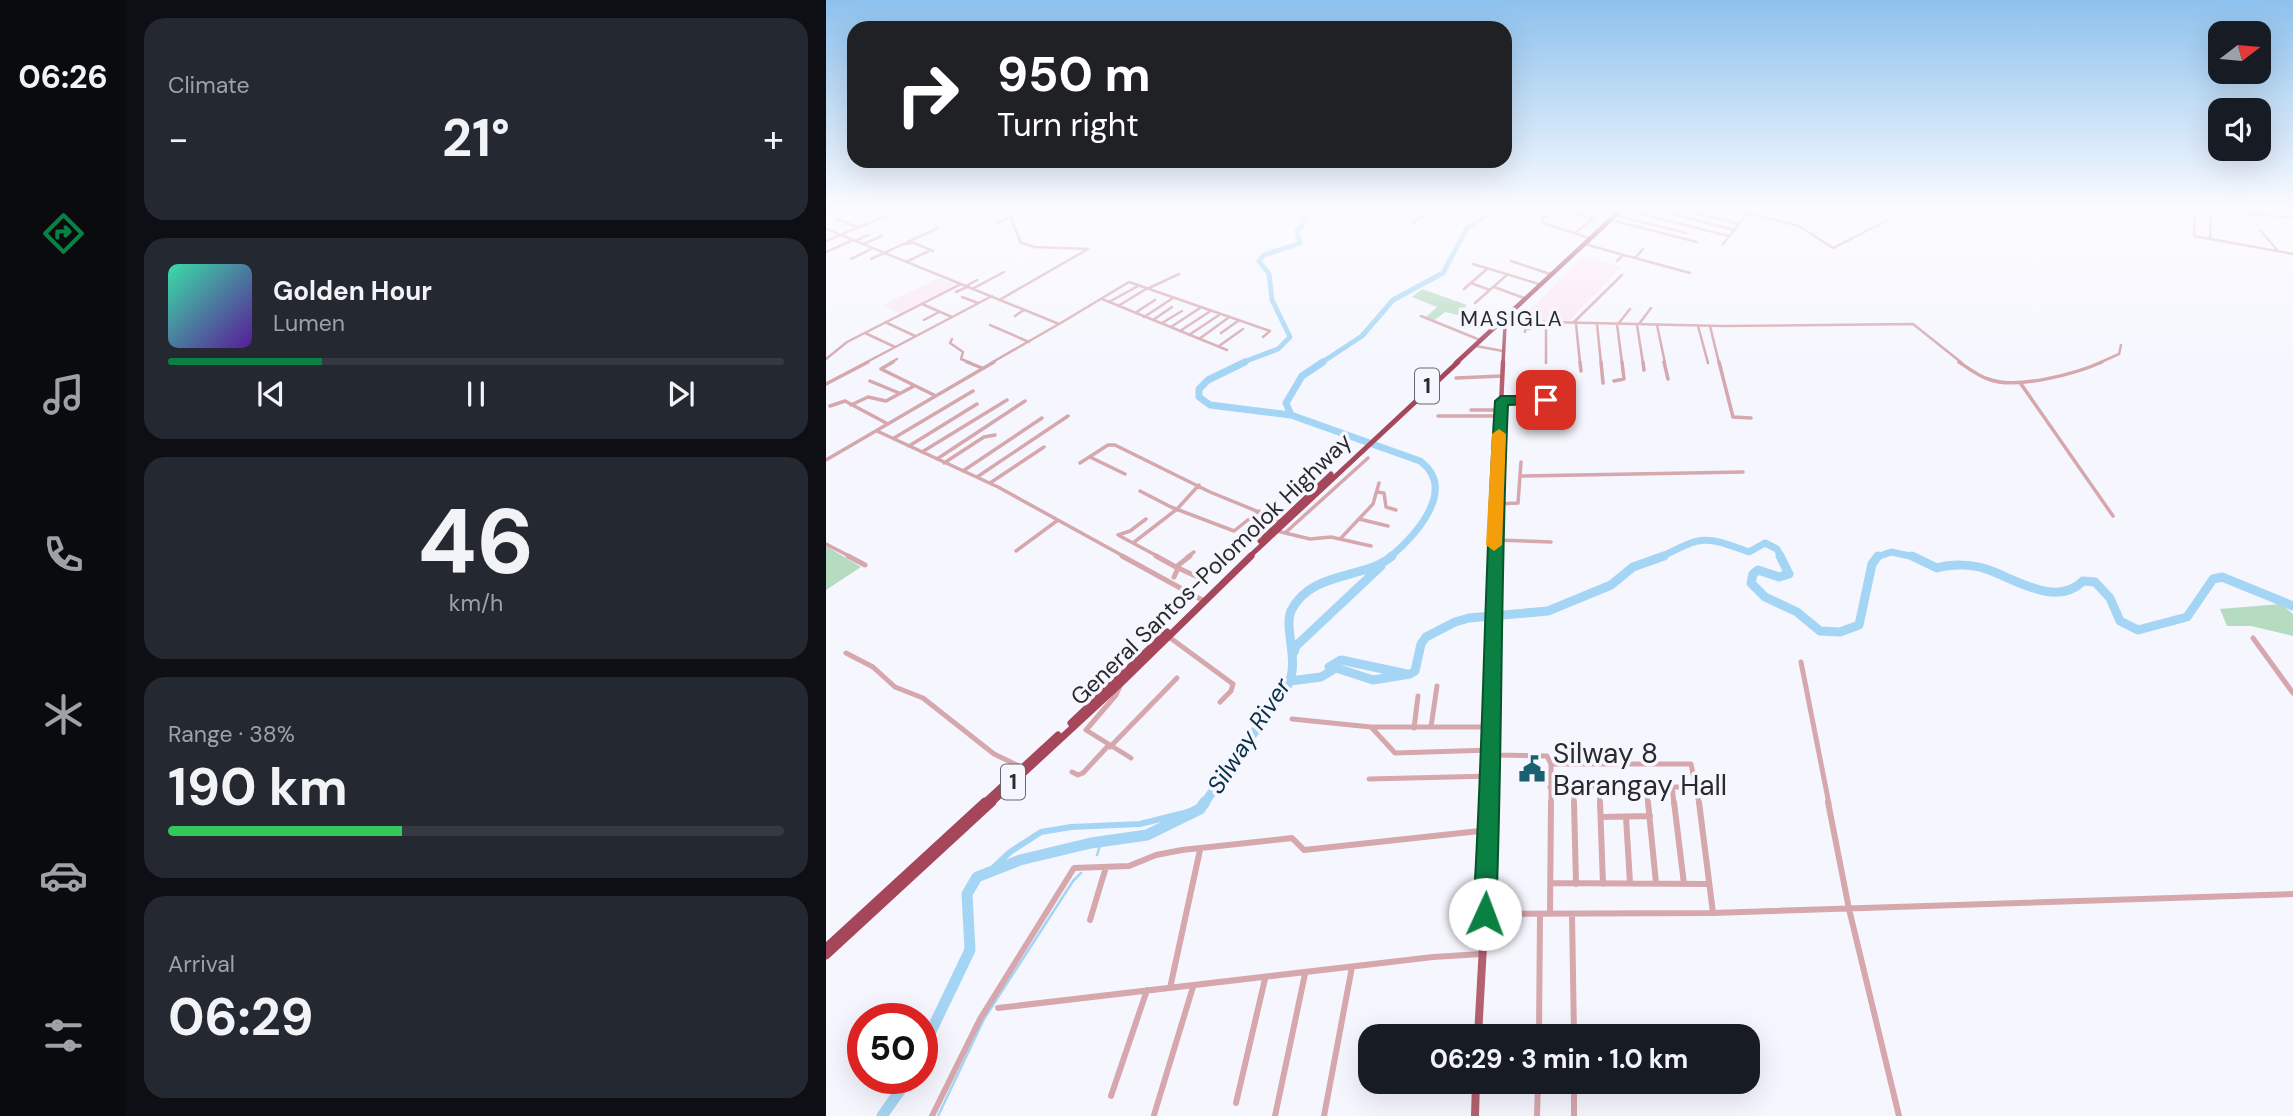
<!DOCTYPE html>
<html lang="en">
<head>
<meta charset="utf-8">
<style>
	body { margin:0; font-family:"DM Sans",sans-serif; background:#242831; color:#f1f3f6; height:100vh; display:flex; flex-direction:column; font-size:26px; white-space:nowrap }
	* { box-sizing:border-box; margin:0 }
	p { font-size:23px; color:#9ea1a6 }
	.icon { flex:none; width:38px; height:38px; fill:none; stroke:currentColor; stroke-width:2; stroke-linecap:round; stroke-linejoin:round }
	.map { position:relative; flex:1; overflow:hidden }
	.sheet { display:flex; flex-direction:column; gap:18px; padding:18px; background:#0d0f14; width:700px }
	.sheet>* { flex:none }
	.hud { position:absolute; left:21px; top:21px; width:665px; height:147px; border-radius:21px; box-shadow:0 7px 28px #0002; background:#202124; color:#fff; overflow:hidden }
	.needle { width:46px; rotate:74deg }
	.controls { position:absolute; left:1382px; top:21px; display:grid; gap:14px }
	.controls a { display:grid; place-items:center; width:63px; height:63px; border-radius:14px; background:#171b24; box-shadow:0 7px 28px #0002; font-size:35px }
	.speed { position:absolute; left:21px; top:1003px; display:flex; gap:14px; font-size:35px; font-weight:700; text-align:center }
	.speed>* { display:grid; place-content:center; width:91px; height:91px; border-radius:50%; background:#171b24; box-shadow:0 7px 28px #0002; line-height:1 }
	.speed .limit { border:10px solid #d22; background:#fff; color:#111 }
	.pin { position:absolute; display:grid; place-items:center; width:60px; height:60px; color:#fff; margin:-30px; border-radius:14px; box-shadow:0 4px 10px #0006 }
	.me { position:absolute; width:77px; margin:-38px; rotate:2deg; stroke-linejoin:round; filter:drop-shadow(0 0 5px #0008) }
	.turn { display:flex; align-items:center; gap:24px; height:147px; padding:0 35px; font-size:32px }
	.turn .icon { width:91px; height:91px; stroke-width:2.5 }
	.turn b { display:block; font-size:49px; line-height:60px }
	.big { font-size:52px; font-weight:700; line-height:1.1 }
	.sheet .tile { flex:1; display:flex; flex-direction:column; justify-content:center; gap:10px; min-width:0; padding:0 24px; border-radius:21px; background:#242831 }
	.sheet .dial { align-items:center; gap:0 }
	.dial b { font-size:91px; line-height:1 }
	.song { display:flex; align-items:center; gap:21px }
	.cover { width:84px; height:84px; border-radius:10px; background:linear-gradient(135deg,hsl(160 70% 55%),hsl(270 70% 35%)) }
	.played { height:7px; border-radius:4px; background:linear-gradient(90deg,#0b8043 25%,#363941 25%) }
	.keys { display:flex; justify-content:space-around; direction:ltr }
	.heat { display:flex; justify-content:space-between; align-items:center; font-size:38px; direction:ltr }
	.charge { height:10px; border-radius:5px; background:linear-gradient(90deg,#34c759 38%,#363941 0) }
	.trip { position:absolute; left:532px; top:1024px; width:402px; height:70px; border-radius:21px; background:#171b24; box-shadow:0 7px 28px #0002; font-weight:700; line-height:70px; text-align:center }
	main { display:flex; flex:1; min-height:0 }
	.menu { display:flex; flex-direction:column; width:126px; justify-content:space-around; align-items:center; background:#090b0e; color:#9ea1a6 }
	.menu .icon { width:49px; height:49px }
	.menu .selected { color:#0b8043 }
	.menu b { font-size:32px; color:#f1f3f6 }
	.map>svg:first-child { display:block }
</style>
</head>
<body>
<main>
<nav class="menu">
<b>06:26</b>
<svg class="icon selected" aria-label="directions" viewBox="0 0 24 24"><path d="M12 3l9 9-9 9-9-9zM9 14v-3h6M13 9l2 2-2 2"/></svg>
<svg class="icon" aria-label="music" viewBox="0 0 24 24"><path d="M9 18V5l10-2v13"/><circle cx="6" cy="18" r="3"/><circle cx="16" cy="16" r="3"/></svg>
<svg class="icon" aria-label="phone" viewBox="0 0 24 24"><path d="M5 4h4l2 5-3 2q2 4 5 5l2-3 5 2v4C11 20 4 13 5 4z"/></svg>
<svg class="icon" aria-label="climate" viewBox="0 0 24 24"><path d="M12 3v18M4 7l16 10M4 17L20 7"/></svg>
<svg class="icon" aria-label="car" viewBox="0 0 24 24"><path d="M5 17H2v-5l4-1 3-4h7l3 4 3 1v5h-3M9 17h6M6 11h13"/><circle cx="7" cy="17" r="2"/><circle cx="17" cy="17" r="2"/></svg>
<svg class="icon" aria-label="filters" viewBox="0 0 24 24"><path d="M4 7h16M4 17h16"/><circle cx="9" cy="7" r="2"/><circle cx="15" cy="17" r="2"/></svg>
</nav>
<section class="sheet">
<div class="tile"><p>Climate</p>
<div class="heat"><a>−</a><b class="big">21°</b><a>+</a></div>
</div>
<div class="tile">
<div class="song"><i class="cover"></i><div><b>Golden Hour</b><p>Lumen</p></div></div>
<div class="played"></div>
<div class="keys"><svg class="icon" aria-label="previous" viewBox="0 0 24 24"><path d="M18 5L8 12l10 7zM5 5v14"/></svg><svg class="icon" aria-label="pause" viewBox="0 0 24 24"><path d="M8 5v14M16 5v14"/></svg><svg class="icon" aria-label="next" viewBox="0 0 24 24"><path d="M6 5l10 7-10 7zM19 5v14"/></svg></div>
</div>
<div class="tile dial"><b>46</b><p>km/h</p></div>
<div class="tile"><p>Range · 38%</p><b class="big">190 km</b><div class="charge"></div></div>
<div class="tile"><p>Arrival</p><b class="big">06:29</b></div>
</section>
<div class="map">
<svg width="1467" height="1116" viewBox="0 0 1467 1116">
	<rect width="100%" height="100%" fill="#f6f6fe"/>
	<path fill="#fbe6f4" d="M757,256L795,267L741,323L693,321Z
		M113,278L132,285L74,314L57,305Z"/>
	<path fill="#b5dbc0" d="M596,289L641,305L632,315L619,312L607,321L599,318L611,307L586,297Z
		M0,546L35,567L0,590Z
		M1455,604L1467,614V636L1425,626H1401L1394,609Z"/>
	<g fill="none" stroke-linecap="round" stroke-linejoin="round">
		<path stroke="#a5d5f4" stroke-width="2.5" d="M271,855L275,842
			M112,1116L158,1019L247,881L255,873"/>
		<path stroke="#a5d5f4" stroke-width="6" d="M166,869L184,852L215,832L245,827L314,824L374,809"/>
		<path stroke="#a5d5f4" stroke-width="5" d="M415,363L452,349L464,337L446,300L443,274L433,261L438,255L474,243L471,231L480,221L479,210
			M495,363L536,336L567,300L617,273L641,228L669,210"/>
		<path stroke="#a5d5f4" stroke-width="7" d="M419,362L382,380L373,389V397L384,405L465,415L594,461C632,489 590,535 564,557
			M465,415L460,403L476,376L497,362
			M835,557C878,535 878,536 923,552L939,543L951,549L955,557
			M1051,557L1065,552L1089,557"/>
		<path stroke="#a5d5f4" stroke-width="9" d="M954,556L963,574L953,577L932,570L927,574L925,583L939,597L971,612L994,631L1014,632L1033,625L1046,564L1052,556
			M1086,556L1111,568C1125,564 1146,564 1160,569C1190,579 1230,608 1257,581L1269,582L1284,598L1294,621L1312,630L1361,617L1387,579L1396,577L1467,606
			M468,652L470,646L555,566
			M503,667L515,660L581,674
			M464,681L495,677L510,668L547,680L584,674L589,671L595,644L600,637L629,622L643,618L722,611L785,585L807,567L838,556
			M378,804C398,774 419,745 440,716C447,705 460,692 464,680C472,658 458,627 465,611C485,570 539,580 566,556"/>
		<path stroke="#a5d5f4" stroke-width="11" d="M96,1050L144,950L141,894L151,877L194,860L265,843L321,835L374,809L379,802
			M56,1116L83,1078"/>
		<path stroke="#d6a7ad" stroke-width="2.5" d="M727,210L716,220L717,223L763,238
			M737,210L768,218L749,233
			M799,210L903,236
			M830,210L909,230
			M855,210L913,224
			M910,210L973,226L1007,248L1062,220
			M1369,210L1368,236L1467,254
			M1380,210L1385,214L1384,239
			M1414,210L1420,214L1467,217
			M1448,210H1456
			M0,212L7,210
			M788,215L860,233
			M11,219L31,227
			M785,220L871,242
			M172,223L186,216
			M587,223L606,210
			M0,229L233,324L165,363
			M1434,230L1452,251
			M0,241L73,210
			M29,241L42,235
			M37,244L56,236
			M79,244L88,243L107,251
			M759,244L797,255
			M897,244L922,213
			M0,252L25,241
			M809,258L864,273
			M25,259L45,249
			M45,259L112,228
			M685,261L724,274
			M791,261L797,255L809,258L817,249
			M80,262L103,251
			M647,264L713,284
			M645,283L664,290
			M140,286L151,280
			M668,287L698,298
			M323,288L353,274
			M146,289L178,272
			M638,289L661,269
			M130,292L141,287
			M136,297L152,303
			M175,299L262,249L209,247L195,243L185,219L190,210
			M276,299L401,350
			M283,302L312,286
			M649,303L682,274
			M96,304L126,317
			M292,306L320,289
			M309,313L329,300
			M189,316L198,310
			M595,316L654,340
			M318,317L347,298
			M98,320L113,312
			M327,320L346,307
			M677,321L897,326L1087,324L1136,363
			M59,322L89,336
			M336,323L356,311
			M720,323V363
			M747,323L796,275
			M233,324L303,282L444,331L437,337
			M750,324L754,363
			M771,324L775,363
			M791,324L796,363
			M792,324L804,309
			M813,324L825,308
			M164,325L203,342
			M811,325L817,363
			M831,325L839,363
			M872,326L882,363
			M884,326L893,363
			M345,327L374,308
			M354,331L383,312
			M699,332V329H704L705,323
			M39,333L69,347
			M395,333L412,321
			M363,335L393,315
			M126,339L124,343L137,352L135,359L145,363
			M373,339L402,318
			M393,346L417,329
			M650,346L677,351
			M0,359L21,342L135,284
			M39,363L166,296
			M64,363L71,359
			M1273,363L1293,354L1295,345"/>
		<path stroke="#d6a7ad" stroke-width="3.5" d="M67,362L55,369L110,396
			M141,362L156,368
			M754,362L755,371
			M775,362L777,383
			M817,362L818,370
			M838,362L842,379
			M893,362L907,417L925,418
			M1133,362C1142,368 1152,376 1162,379C1190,390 1249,374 1276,362
			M630,378L676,376
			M44,381L73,393
			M788,381L798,379L796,362
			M0,384L42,362
			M1195,384L1287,516
			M675,401L736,399
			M25,405L42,397L60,401L88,386
			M4,406L19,401L62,424
			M645,410H675
			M612,416H674
			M51,431L172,487L299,557
			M68,438L147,391
			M83,446L151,404
			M96,452L181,400
			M264,457L299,474
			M111,459L199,401
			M0,460L168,362
			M118,463L158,437L169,435
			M254,463L282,445H289L384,492L455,521
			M137,471L216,418
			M695,476L917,472
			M151,477L242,416
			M164,483L218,447
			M314,491L345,507L408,531L433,511
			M551,492L558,493L560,507L570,510
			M669,504L692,503L695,462
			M352,508L373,485
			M320,519L304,531L292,535L333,557
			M533,519L562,526
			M451,531L484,539L505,537L545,546
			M459,533L542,458
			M515,538L547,504L553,483
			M668,540L725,542
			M307,543L351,509
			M0,544L25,557
			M190,551L232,520
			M361,557L368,552"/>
		<path stroke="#d6a7ad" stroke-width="5" d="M22,556L39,565
			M296,556L378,601
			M330,556L350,567L364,556
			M350,567L376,579
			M348,577L352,568
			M343,637L407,684L405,691L394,702
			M1427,638L1467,693
			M20,653L47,667L69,687L97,698L168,754L195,767
			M975,662L1003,804
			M295,684L290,695L260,730L305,758
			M466,719L545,727H667
			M605,727L611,686
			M546,728L569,753L666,750
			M588,728L592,696
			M284,747L351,678
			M666,755L721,756L725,764V804
			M725,764H865L873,804
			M246,772L252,775L257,773L282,746
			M543,779L666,776
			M748,786V804
			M820,786L822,804
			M846,786L848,804
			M724,787H871
			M773,787L774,804"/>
		<path stroke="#d6a7ad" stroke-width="6" d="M748,802L750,884
			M774,802L777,884
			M822,802L830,883
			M848,802L858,884
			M873,802L887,913
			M1002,802L1023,909L1073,1116
			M775,817L824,816
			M800,817L804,883
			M725,883L882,884
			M659,914L887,913L1467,894
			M724,914L725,802
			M746,914L748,1036
			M264,920L280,867
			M344,988L374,850
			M172,1008L607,957L656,954
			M713,1036L714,914
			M748,1082V1116
			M285,1096L321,990
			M410,1103L439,979
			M328,1115L367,987
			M106,1116L154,1019L248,868L303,866L330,855L356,850L466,838L478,850L663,830
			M449,1116L479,974
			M498,1116L526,967
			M711,1116L712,1082"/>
		<path stroke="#b36170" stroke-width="3.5" d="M674,321L679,326L677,363"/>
		<path stroke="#b36170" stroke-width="4.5" d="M668,557L677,362"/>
		<path stroke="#b36170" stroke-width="6" d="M664,804L669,648L668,556"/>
		<path stroke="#b36170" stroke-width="8" d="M652,1036L665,802
			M649,1116L650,1082"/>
		<path stroke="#a5465b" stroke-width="4.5" d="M630,363L795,210"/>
		<path stroke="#a5465b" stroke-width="5" d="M434,541L505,474
			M423,557L632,362"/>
		<path stroke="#a5465b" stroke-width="7" d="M245,723L341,632
			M157,804L232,735
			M164,804L295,683L425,556"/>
		<path stroke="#a5465b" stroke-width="9" d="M0,948L159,802
			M0,955L166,802"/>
	</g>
	<linearGradient id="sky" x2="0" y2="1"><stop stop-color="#8dc1ed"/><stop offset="0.57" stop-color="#fbfbff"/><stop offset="1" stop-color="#fbfbff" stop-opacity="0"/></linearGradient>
	<rect width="1467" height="366" fill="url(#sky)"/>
	<path fill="#0b8043" stroke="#07532c" stroke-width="2" d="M720,396L726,400L724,403L682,405C674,575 677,744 670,914L666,922L659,925L651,922L647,914C658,743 658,572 669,401L675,396Z"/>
	<path fill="#f59e0b" d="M673,429L680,434L676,545L668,551L660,545L666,434Z"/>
	<defs>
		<g id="civic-bare" transform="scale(2.1)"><path d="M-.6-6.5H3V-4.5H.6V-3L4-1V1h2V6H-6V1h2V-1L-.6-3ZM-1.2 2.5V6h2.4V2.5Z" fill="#1a6071" stroke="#f6f6fe" stroke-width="2.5" paint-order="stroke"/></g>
	</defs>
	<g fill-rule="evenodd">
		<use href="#civic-bare" x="706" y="769"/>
	</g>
	<g text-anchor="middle" stroke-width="7" stroke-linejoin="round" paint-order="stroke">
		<g font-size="21" letter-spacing="2" fill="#2a2a2e" stroke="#f6f6fe">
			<text x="686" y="326">MASIGLA</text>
		</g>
		<g fill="#f6f6fe" stroke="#67676c" stroke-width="2">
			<rect x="589" y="368.5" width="24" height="35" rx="5"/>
			<rect x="175" y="764.5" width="24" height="35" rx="5"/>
		</g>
		<g font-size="21" font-weight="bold" fill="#2a2a2e">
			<text x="601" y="393">1</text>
			<text x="187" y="789">1</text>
		</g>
		<g font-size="23" fill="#2a2a2e" stroke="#f6f6fe">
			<text transform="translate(385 569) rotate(-44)" y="8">General Santos-Polomolok Highway</text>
		</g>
		<g font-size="24" font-style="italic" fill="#083046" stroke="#f6f6fe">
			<text transform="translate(423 736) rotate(-57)" y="8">Silway River</text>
		</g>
		<g font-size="28" fill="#2a2a2e" stroke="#f6f6fe" text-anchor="start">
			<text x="727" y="763">Silway 8<tspan x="727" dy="32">Barangay Hall</tspan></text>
		</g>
	</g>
</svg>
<div class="controls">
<a><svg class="needle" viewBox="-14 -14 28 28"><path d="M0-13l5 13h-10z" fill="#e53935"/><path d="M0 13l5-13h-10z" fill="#9ea1a6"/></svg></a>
<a><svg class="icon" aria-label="sound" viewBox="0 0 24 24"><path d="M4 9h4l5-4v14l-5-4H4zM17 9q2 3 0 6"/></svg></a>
</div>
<div class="speed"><div class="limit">50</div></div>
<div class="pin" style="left:720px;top:400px;background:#d93025"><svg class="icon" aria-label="arrive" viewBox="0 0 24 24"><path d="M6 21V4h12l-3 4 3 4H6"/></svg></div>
<svg class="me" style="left:659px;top:914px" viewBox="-20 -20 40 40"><circle r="19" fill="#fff"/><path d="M0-13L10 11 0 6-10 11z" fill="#0b8043"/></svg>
<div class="trip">06:29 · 3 min · 1.0 km</div>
<div class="hud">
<div class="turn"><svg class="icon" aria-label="right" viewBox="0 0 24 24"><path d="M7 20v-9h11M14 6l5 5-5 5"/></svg><div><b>950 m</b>Turn right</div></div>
</div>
</div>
</main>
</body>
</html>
